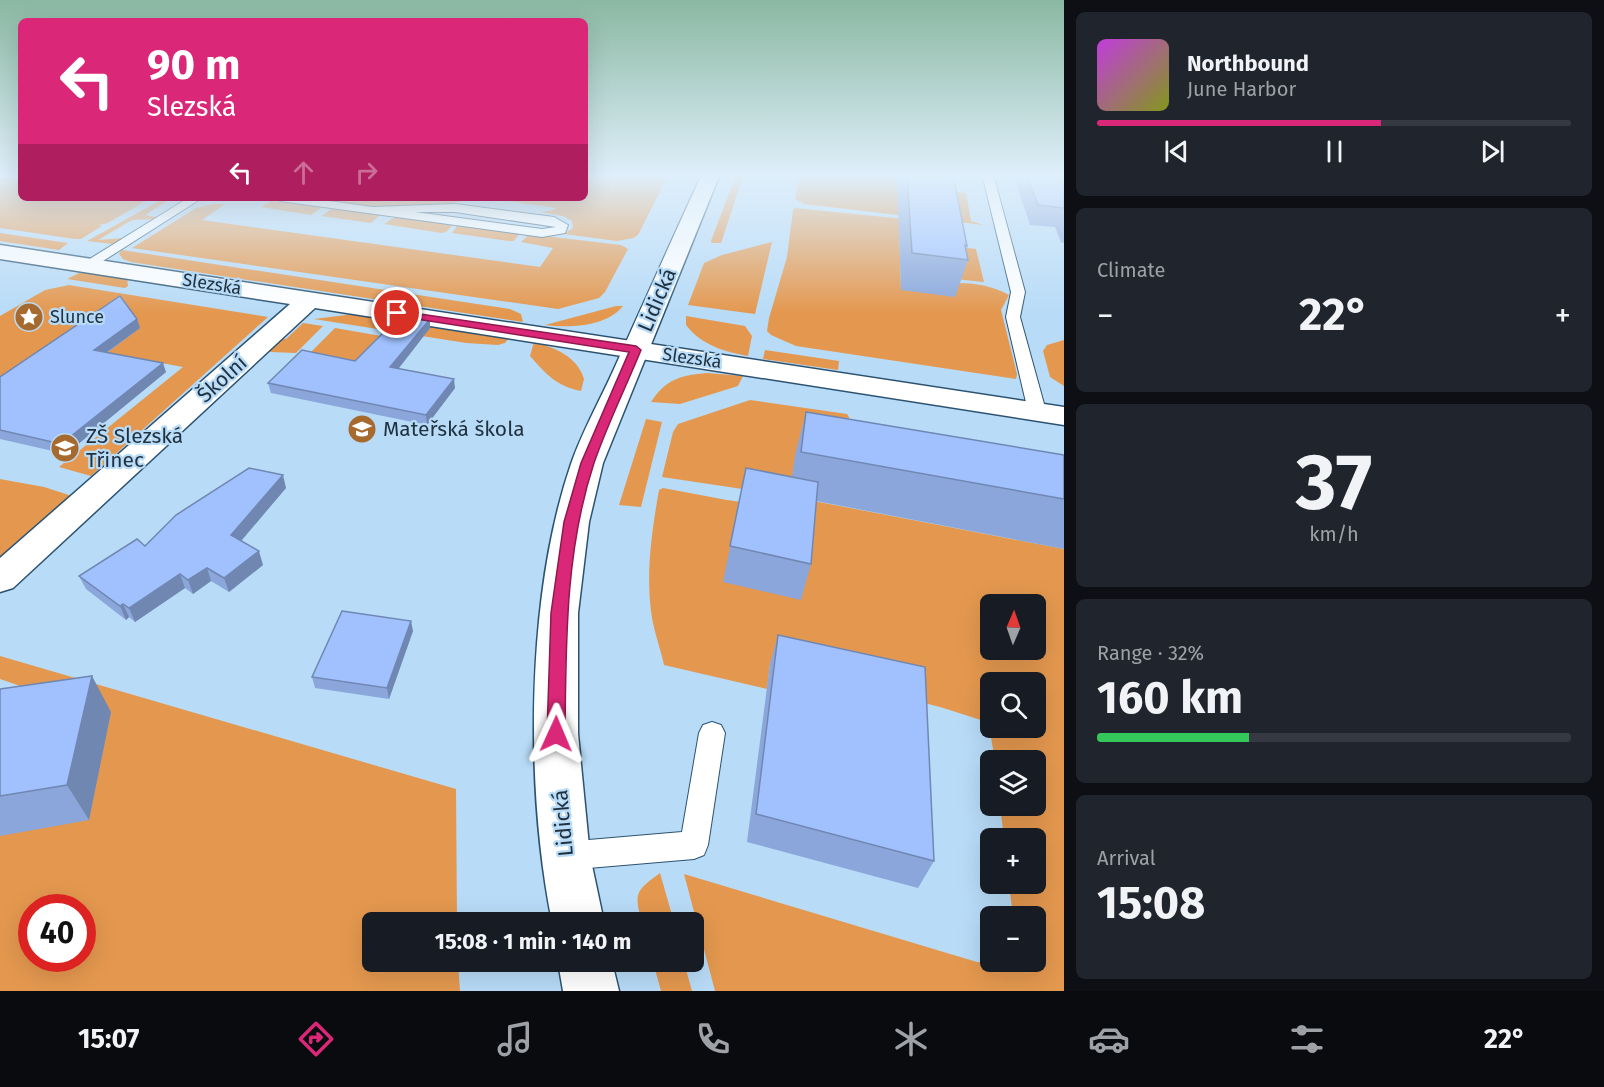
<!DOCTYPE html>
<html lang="en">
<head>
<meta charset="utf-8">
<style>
	body { margin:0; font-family:"Fira Sans",sans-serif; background:#20242c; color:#f1f3f6; height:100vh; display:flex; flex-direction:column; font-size:22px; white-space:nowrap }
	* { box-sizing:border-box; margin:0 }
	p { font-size:20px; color:#9ea1a6 }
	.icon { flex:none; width:33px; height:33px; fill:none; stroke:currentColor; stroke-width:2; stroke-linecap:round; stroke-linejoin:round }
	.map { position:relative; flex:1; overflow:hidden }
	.drawer { display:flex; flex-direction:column; gap:12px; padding:12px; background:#0d0f14; width:540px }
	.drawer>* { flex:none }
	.top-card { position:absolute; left:18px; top:18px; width:570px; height:183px; border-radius:9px; box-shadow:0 6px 24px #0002; background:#db2777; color:#fff; overflow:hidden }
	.needle { width:39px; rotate:2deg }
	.controls { position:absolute; left:980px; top:594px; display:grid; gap:12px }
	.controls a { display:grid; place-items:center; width:66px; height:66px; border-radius:9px; background:#171b24; box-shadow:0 6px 24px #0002; font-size:30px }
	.speed { position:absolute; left:18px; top:894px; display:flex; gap:12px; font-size:30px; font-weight:700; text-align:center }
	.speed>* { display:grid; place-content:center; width:78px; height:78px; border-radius:50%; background:#171b24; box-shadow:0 6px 24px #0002; line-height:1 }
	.speed .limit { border:9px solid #d22; background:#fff; color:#111 }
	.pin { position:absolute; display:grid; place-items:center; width:51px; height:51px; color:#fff; margin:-26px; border:3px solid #fff; border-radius:50%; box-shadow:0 2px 6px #0007 }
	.me { position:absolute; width:66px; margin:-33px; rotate:1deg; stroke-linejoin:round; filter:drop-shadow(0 0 4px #0008) }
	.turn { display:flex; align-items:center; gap:21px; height:126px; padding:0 30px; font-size:27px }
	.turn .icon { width:78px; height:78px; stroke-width:2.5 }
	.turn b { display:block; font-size:42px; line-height:51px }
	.lanes { display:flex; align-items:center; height:57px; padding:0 30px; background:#0003; justify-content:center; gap:30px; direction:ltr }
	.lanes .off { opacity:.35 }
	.big { font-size:45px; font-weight:700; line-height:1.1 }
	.drawer .tile { flex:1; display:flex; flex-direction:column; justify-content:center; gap:9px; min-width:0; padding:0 21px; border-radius:9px; background:#20242c }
	.drawer .dial { align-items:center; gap:0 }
	.dial b { font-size:78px; line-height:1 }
	.song { display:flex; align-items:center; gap:18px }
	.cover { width:72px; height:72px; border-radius:9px; background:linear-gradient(135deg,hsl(290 70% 55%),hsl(70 70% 35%)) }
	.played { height:6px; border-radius:3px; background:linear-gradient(90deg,#db2777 60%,#363941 60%) }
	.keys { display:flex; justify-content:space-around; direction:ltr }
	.heat { display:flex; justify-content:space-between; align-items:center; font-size:33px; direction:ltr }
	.charge { height:9px; border-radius:4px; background:linear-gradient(90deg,#34c759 32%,#363941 0) }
	.trip { position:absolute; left:362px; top:912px; width:342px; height:60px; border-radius:9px; background:#171b24; box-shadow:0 6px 24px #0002; font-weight:700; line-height:60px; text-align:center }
	.dock { display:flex; height:96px; justify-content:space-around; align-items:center; background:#090b0e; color:#9ea1a6 }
	.dock .icon { width:42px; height:42px }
	.dock .on { color:#db2777 }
	.dock b { font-size:27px; color:#f1f3f6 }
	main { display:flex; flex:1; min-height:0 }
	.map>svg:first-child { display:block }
</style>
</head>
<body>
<main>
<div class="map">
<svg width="1064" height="991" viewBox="0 0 1064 991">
	<rect width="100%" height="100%" fill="#b8dbf7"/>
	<path fill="#e4984f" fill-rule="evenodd" d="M585,174H669L638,235L633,238L617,241L564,234L573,228L572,221L563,216L541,212L554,210L556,208L487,198H585Z
		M736,174H744L721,243H712L711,241Z
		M800,174H897L898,195L940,190L966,193L971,221L984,225L804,204L795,199Z
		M0,178L21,181V198H151L108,223L99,225L102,226L81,239H75L0,228Z
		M296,198H483L433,206L383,209Z
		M159,201H167L145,215L157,217L154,219L132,220L98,240L123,238L112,244L87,241Z
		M271,201L322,207L311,215L261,207Z
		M212,204H225L202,220L540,267L553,248L521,242L529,234L621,245L628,249L605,292L599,298L558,309L132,248L196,208Z
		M795,208L944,223L946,228L899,223L901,290C939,284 973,276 1009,295L1001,310L1017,374L1016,379L796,346L771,335L767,331L769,318L787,257L793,210Z
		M331,209L381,214L371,223L322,216Z
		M395,217L449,223L452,226L446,232L442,233L384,224Z
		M465,225L520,233L514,241H509L452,233L457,226Z
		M0,233L68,243L59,250L0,241Z
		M772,242L755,314L688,305L704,263L722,255Z
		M948,246L976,249L984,282L955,279Z
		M122,250L510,309L521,314L523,322L131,262L123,259L119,254Z
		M92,272L127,278L128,286L125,288L67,279L79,273Z
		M69,285L75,286L268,317L91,476L59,467L183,367L59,344L0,385V316L45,290Z
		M616,306H623C606,327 570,328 545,325Z
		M354,314L509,338L505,343L498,345L466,343L314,319Z
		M686,316L745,326L752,336L748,356C725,352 701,345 686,325Z
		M303,323L323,326L296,353L271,352L266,349L279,338L286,339Z
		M335,328L387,337L358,370L303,360Z
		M1064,340V386L1050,377L1043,351L1047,345Z
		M534,342C555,348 577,356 584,379L581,391C556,386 546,374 530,356Z
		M765,350L839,361L838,370L763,359Z
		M707,373L743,376L738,386L680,404L651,402C666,379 681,375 707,373Z
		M750,400L847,414L849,417L846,462L790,496L662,477L673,432L678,424Z
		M646,419L662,422L641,507L619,505Z
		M0,479L44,487L72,496L0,560Z
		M663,488L727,500L778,507L798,498L1064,549V991H715L684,874L977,962L1018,965L1035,962V916H1013L1009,884H1035V838H1004L1000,806H1035V760H995L990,732L981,720L940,707L770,664L767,689L664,665C660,647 653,629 651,611C646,570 652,530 659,490ZM990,604H1035V650H990ZM990,682H1035V728H990Z
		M0,656L456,789L457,922H372V962H458L460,991H0V729L26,688L0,679ZM32,908H82V958H32Z
		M660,873L674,922H642C634,894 635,891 660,873Z
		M653,962H684L692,991H661Z"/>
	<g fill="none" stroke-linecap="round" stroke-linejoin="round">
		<g stroke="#2b5371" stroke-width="2">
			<path id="lane" d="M982,174H993L1025,292L1020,317L1046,411L1043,415H1031L1028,411L1006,317L1011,292Z
				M188,198H202L92,268L87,269L80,265Z
				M274,198H306L373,207L455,204L554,217L568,225L565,233L542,237L280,201ZM415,212H455L556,227L542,229Z
				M712,722L721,725L725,733L708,845L704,855L694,859L565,870L555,866L550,856L555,846L565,842L682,832L699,733L703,725Z"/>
		</g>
		<g stroke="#2b5371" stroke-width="3">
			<path id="street" d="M0,245L1064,407V425L315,308L13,588L0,592V558L290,304L0,259Z"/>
		</g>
		<g stroke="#2b5371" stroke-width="3">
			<path id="secondary" d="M702,174H720L603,463L589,522L578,613V734L590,856L604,922H552C525,787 526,596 571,464C582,432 600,400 614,369C643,304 672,239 702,174Z
				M558,962H612L619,991H563Z"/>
		</g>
		<use href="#lane" fill="#fff" fill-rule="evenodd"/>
		<use href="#street" fill="#fff" fill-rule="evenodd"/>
		<use href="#secondary" fill="#fff" fill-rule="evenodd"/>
	</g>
	<path fill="#8aa6da" d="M897,174H953L967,246L966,250L968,260L955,297L901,290Z
		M1013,174H1064V243L1061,242L1055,227L1030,225Z
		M137,319L140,328L107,353L166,372L66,454L0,439V377Z
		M430,328L398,369L455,388L427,425L271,393L268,383L355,361Z
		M806,412L1064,455V549L816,501L811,564L801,600L723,582L746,468L792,477L795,455Z
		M286,488L241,541L263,565L229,592L211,581L193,594L185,588L135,622L129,617L126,620L86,589L79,576L145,546Z
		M413,631L389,699L315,688L312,677Z
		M778,635L934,861L918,888L747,842L770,664Z
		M0,689L111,712L89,820L0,836Z"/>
	<path fill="#7087b2" d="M137,319L140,328L97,359L94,350Z
		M430,319V328L392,377L390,367Z
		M163,363L166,372L66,454L61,444Z
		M454,379L455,388L427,425L426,415Z
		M283,475L286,488L235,548L231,535Z
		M259,551L263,565L229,592L224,578Z
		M207,568L211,581L193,594L188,580Z
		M180,574L185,588L135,622L129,608Z
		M123,604L129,617L126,620L120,606Z
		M411,621L413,631L389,699L387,688Z
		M92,676L111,712L89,820L67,785Z"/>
	<path fill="#a0c1fe" stroke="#7087b2" stroke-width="1.5" d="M907,174H953L967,246L965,245L968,260L912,253Z
		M1026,174H1064V210L1063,208L1038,205Z
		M120,296L137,319L94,350L163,363L61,444L0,430V377Z
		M401,315L430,319L390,367L454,379L426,415L268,383L302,350L355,361Z
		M806,412L1064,455V499L801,452Z
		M249,468L283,475L231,535L259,551L224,578L207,568L188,580L180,574L129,608L123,604L120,606L79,576L137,539L145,546L176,515Z
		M746,468L818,482L811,564L730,546Z
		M342,611L411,621L387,688L312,677Z
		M778,635L925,667L934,861L756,814Z
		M92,676L67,785L0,796V689Z"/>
	<linearGradient id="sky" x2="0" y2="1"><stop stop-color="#8ab8a2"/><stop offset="0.56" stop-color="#dfeffb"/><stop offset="1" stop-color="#dfeffb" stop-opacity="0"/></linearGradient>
	<rect width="1064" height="313" fill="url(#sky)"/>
	<path fill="#db2777" stroke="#8e194d" stroke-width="1.5" d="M393,310L636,346L641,350C626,387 607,425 594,463C565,551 566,643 565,734L562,740L556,742L550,740L547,734L551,613L564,522L581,463L629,352L397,316L392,313Z"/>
	<defs>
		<g id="sight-disc" transform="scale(1.5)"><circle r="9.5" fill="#a76a2e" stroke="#b8dbf7"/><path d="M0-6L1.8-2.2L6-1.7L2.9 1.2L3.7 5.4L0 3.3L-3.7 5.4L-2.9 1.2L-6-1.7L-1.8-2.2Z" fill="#fff"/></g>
		<g id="school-disc" transform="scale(1.5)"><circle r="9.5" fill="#a76a2e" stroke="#b8dbf7"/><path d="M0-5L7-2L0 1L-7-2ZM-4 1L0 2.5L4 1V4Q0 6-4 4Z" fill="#fff"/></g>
	</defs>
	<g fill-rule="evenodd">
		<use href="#sight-disc" x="29" y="317"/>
		<use href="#school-disc" x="362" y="429"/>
		<use href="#school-disc" x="65" y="448"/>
	</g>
	<g text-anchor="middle" stroke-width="4.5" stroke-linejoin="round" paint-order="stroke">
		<g font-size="18" fill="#1f303e" stroke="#b8dbf7">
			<text transform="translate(212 284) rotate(9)" y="6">Slezská</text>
			<text transform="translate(692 358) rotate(8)" y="6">Slezská</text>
		</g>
		<g font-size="18" fill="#1f303e" stroke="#b8dbf7" text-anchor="start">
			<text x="50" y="323">Slunce</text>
		</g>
		<g font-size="21" fill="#1f303e" stroke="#b8dbf7">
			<text transform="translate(657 300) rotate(-67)" y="7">Lidická</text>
			<text transform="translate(222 379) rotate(-42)" y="7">Školní</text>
			<text transform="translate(563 823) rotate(-95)" y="7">Lidická</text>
		</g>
		<g font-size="21" fill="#1f303e" stroke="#b8dbf7" text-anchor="start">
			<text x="383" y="436">Mateřská škola</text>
			<text x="86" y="443">ZŠ Slezská<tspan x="86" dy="24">Třinec</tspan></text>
		</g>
	</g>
</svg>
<div class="controls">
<a><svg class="needle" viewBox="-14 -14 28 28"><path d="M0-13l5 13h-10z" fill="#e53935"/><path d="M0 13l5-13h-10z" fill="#9ea1a6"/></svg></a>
<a><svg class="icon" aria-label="search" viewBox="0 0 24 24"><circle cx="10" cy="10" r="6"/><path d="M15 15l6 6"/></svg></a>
<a><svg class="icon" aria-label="layers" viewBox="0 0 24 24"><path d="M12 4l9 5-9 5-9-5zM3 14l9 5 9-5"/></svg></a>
<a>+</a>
<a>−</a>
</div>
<div class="speed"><div class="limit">40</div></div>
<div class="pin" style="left:397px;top:313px;background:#d93025"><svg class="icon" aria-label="arrive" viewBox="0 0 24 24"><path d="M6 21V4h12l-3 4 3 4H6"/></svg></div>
<svg class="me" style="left:556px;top:734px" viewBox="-20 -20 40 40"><path d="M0-17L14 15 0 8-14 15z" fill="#db2777" stroke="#fff" stroke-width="4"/></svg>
<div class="trip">15:08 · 1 min · 140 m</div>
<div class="top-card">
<div class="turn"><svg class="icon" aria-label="left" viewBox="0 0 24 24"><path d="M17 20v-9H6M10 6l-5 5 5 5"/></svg><div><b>90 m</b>Slezská</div></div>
<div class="lanes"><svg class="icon" aria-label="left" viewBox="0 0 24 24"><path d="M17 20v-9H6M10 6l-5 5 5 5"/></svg><svg class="icon off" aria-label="ahead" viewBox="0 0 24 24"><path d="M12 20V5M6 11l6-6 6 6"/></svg><svg class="icon off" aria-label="right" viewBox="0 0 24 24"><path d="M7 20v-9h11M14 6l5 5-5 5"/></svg></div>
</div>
</div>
<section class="drawer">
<div class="tile">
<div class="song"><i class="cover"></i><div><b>Northbound</b><p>June Harbor</p></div></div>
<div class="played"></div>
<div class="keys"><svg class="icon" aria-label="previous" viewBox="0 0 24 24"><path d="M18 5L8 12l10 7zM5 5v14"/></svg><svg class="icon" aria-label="pause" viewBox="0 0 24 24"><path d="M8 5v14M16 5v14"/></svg><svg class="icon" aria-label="next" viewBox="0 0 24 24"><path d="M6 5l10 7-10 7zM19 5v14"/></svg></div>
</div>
<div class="tile"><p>Climate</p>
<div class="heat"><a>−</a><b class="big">22°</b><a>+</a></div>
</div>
<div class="tile dial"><b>37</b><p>km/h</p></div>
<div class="tile"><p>Range · 32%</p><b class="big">160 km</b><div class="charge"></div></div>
<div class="tile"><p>Arrival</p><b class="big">15:08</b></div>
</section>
</main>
<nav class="dock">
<b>15:07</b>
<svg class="icon on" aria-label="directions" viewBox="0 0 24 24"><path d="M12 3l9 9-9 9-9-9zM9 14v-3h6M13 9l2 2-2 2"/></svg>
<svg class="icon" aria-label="music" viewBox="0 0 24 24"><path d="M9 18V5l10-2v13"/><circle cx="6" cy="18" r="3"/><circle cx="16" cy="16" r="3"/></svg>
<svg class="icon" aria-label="phone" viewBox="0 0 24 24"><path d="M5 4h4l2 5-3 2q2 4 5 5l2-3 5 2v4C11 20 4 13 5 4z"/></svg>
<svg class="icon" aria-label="climate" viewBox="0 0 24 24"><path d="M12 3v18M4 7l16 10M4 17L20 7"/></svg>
<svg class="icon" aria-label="car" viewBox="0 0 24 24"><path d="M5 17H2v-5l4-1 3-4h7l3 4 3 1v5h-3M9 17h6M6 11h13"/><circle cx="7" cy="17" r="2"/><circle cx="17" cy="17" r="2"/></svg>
<svg class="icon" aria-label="filters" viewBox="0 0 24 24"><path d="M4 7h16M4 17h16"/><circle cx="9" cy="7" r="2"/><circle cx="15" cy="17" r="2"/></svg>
<b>22°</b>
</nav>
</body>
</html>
